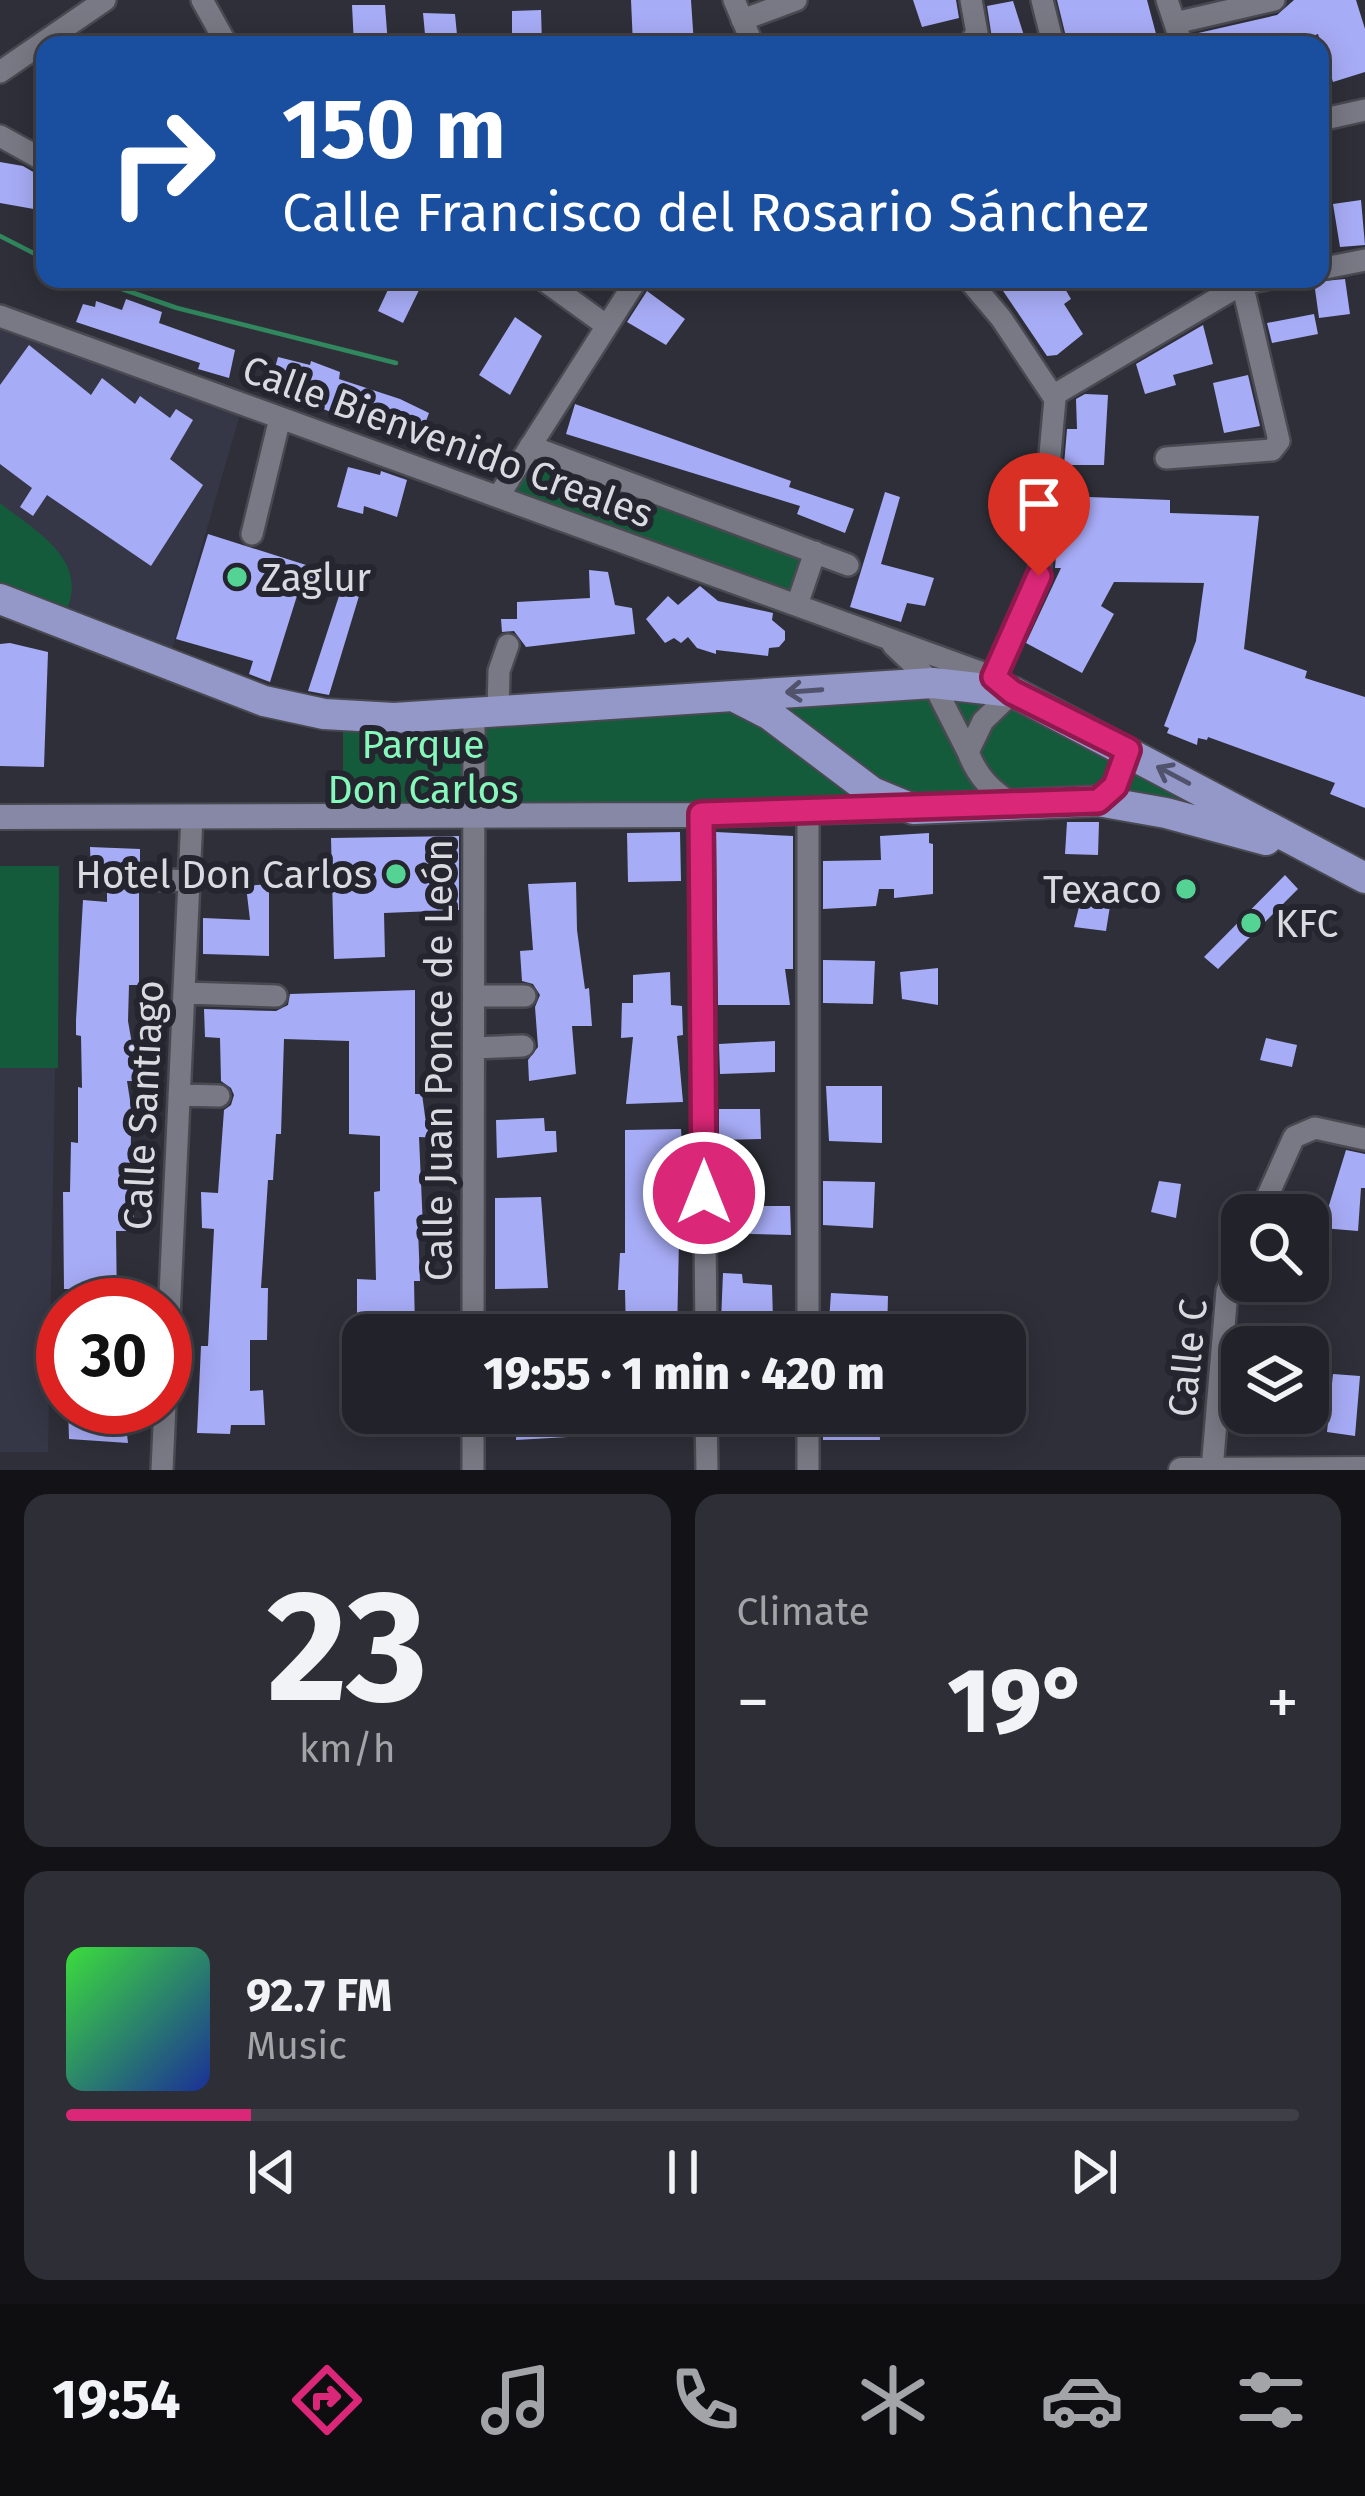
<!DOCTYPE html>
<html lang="en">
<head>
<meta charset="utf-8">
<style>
	body { margin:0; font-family:"Fira Sans",sans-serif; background:#2e2f36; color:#f1f3f6; height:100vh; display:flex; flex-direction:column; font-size:45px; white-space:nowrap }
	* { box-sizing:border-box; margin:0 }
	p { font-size:39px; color:#a2a4a8 }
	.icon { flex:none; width:66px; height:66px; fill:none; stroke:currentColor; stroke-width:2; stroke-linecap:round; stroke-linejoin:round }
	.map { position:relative; height:1470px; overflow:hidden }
	.drawer { display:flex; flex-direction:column; gap:24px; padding:24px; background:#131317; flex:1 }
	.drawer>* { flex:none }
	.banner { position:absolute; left:36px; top:36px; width:1293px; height:252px; border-radius:24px; box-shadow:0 6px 30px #0003,0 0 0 3px #3f4047; background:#1a4fa0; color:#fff; overflow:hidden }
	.fabs { position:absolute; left:1221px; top:1194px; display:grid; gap:24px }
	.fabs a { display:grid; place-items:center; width:108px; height:108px; border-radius:24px; background:#22232a; box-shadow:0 6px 30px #0003,0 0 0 3px #3f4047; font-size:60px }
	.speed { position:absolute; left:36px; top:1278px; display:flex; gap:24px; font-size:60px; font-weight:700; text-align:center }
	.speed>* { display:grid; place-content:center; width:156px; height:156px; border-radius:50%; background:#22232a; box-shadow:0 6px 30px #0003,0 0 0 3px #3f4047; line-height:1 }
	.speed .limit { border:18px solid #d22; background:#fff; color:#111 }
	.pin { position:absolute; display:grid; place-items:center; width:102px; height:102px; color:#fff; margin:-123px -51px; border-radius:50% 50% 50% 0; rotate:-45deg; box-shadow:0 0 12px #0007 }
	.pin .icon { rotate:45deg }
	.me { position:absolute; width:132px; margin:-66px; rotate:0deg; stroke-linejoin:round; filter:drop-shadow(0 0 9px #0008) }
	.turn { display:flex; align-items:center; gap:42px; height:252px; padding:0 48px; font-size:54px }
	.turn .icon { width:156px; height:156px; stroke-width:2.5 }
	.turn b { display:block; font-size:84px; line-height:102px }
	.big { font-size:90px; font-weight:800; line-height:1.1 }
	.drawer .card { flex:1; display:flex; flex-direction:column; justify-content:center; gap:18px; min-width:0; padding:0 42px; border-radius:24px; background:#2e2f36 }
	.drawer .dial { align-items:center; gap:0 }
	.dial b { font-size:156px; line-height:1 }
	.song { display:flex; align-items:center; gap:36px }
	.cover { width:144px; height:144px; border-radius:18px; background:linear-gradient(135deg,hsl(120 70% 55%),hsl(230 70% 35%)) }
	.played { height:12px; border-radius:6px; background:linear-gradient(90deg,#db2777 15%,#3f4047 15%) }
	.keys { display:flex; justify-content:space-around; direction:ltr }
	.heat { display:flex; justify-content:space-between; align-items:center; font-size:66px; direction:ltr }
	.drawer .tiles { flex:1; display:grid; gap:24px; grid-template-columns:1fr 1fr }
	.card:last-child { grid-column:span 2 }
	.trip { position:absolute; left:342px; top:1314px; width:684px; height:120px; border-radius:24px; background:#22232a; box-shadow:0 6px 30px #0003,0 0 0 3px #3f4047; font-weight:800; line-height:120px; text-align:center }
	.tab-bar { display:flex; height:192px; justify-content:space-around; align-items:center; background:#0e0e11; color:#a2a4a8 }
	.tab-bar .icon { width:84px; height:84px }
	.tab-bar .on { color:#db2777 }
	.tab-bar b { font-size:54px; color:#f1f3f6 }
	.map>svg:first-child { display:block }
</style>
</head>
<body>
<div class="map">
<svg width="1365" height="1470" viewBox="0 0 1365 1470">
	<rect width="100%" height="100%" fill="#2e2f38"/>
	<path fill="#363746" d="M0,316L243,404L168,663L0,599Z
		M0,866H59L48,1452H0Z"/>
	<path fill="#145b3b" d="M530,446L818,554L797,605L498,497Z
		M0,503C35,531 86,557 68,607L0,583Z
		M891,643L1313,851L1166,813L343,816V715L932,682Z
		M0,866H59L58,1068H0Z"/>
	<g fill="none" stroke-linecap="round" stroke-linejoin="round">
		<path stroke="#31875e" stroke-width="4.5" d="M0,236L45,259
			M93,279L177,308L396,363"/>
	</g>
	<path fill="#a7acf6" d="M631,0H691L694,45H633Z
		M913,0H956L959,18L922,27Z
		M1057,0H1147L1159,45H1068Z
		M1294,0H1356L1365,29V72L1333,82L1318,34L1290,45H1197L1194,34L1277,15Z
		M1013,1L1027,45H993L987,6Z
		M352,5H385L388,45H354Z
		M541,10L542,45H512V11Z
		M423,13L455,14L458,45H426Z
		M0,162L23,166L35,173L34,180L45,181V211L0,203Z
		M1361,200L1365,245L1340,247L1333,204Z
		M393,279H411L422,284L403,323L378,311Z
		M995,279H1041L1049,291L1061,282L1071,299L1064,304L1083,334L1057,355L1047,356Z
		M1345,279L1350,314L1319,318L1314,282Z
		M647,291L685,319L666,345L627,322Z
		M126,299L162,312L159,323L235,350L229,378L198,369L200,363L76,322L83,304L95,307L96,301L122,310Z
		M1314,314L1318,334L1272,343L1267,323Z
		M515,317L542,336L510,395L479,375Z
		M1203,325L1213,364L1173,375L1176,385L1145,394L1136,364Z
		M29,345L91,395L102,378L135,404L140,396L170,418L176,409L193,420L170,459L203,485L151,566L47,495L33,516L20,507L32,488L0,464V385Z
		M278,357L310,365L311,361L340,372L339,379L400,399L429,413L418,443L360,418L359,424L302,400L268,393Z
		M1248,375L1260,426L1224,433L1213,383Z
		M1085,394L1108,395L1104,465H1064L1067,429H1077L1076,399Z
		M575,404L791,481L789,487L854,509L845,533L797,514L800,506L566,434Z
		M348,467L380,475L381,471L407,480L397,517L364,506L363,514L337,507Z
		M885,492L900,497L881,564L934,578L925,606L907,603L901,622L850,607Z
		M1061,496L1170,500V513L1259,516L1244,649L1307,671L1305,678L1365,697V808L1330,794L1335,783L1208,737L1207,740L1198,738L1197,745L1167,733L1169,728L1164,726L1196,641L1204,583L1114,582L1101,606L1114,614L1082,673L1026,643L1061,568H1055Z
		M208,534L363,583L329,695L308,691L339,596L301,583L270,682L249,674L253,661L176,639Z
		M589,570L608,572L615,605L632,608L635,634L526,647L514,631L502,632L501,619H517V602L590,598Z
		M700,586L718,601L773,613L772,620L785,631V640L779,647L769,648L768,656L716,650V654L697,648L688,637L681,643L674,638L665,643L646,619L668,596L678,605Z
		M10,643L48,652L44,767L0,766V644Z
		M1067,822H1099L1098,855L1065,854Z
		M680,832L681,881L628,882L627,833Z
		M716,832L793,836V969H785L790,1005H718Z
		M929,833V843L933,844V894L894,898V889H879L876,906L823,909V861L881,860L880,836Z
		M459,836V910L384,913L385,957L334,959L331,838Z
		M90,847L140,849V866L131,879L139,892V985H129L128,1021L132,1044H136L137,1081H127L135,1132H131L130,1195H133L134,1231H116L117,1305H89V1289H64L63,1192H70L71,1142L78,1143V1087L82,1088L81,1036L76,1035V1020L83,900L107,902V874L91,873Z
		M1285,875L1298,889L1218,969L1204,957Z
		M576,882L577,930L585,989L589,988L592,1026H572L576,1074L529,1081L528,1060L538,1047L535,1007L540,995L533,984L522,981L520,951L533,950L528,884Z
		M269,884V956L203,954V918L250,920L246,886Z
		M1081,899L1110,906L1106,931L1074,927Z
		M823,960L875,961L873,1004L823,1003Z
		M938,968V1005L902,999L900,972Z
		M670,972L671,1005L682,1006L683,1035L677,1036L683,1102L626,1104L633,1037L621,1038L622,1003H633V975Z
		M415,990V1094H422L425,1116L436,1115L438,1138L419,1137L423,1228L418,1229L420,1281H414L415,1330L357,1333V1279L376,1280L374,1192L380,1191V1136L349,1134V1041L284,1039L281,1134H276L273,1180H268L261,1288H268L267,1340H250V1391L263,1390L265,1425H231L230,1434L197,1433L201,1346H208L214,1229L202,1228L201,1192L218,1193L224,1110L231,1105L234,1095L231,1088L221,1081L220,1038L205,1037L204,1009L276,1011L288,1005L290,994Z
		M1266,1038L1297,1045L1292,1067L1260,1060Z
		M775,1041V1072L720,1074L719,1044Z
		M826,1086H882V1143L829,1141Z
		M719,1109H760L761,1139L719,1140Z
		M544,1118L545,1131H556L557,1152L497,1158L496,1120Z
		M681,1129L683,1159L675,1160L683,1240H679L677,1335H626L625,1290H618L620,1253H625V1130Z
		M1346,1150L1365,1154V1188H1361L1358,1231L1322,1228Z
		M823,1181L875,1182L873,1228L823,1225Z
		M1159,1181L1181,1184L1176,1218L1151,1212Z
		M541,1197L548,1288L495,1289V1198Z
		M748,1206H790L791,1235L750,1234Z
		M723,1273L742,1274L743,1283L772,1285L773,1320L721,1321Z
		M831,1293L888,1296L887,1335H828Z
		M1333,1374L1360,1376L1355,1436L1327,1432Z
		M68,1407H124L128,1443L69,1439Z
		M374,1413H434L417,1433L373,1435Z
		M517,1413H565L568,1437L516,1440Z
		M823,1413H879L880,1440H823Z"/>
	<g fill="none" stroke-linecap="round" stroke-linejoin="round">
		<g stroke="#494a51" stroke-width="26">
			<path id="minor" d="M202,0L227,45
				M734,0L753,45
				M1042,0L1053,44
				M1167,0L1182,45
				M742,20L796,0
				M1175,23L1274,0
				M968,45L977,33L971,0
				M0,72L105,0
				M1320,120L1365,110
				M0,136L45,161
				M1320,269L1365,260
				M542,279L607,326
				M968,279L1001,318L1055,399L1039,576L990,688
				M0,316L994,677L1013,692L983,721L968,752C978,778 991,790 1014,805
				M1054,395L1242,284L1266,279
				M530,446L848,565
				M1166,458L1272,450L1279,441L1241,279
				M498,497L637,279
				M252,534L280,418
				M797,605L815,552
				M893,645L933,683L968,752
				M498,711L499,671L508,645
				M701,815L706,1335
				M146,879L189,881
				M184,993L276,996
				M474,996H525
				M474,1048L523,1046
				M179,1095L219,1096
				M1259,1215L1294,1137L1315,1128L1365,1139
				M473,1335L474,713
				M808,1335V813
				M706,1413L707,1470
				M162,1470L192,816
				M473,1470V1413
				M808,1470V1413
				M1212,1470L1227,1291L1242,1255"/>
		</g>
		<g stroke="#494a51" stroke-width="28">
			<path id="tertiary" d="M1181,1470L1365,1469"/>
		</g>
		<g stroke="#494a51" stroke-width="28">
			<path id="secondary" d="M0,817L701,815L911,809"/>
		</g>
		<g stroke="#494a51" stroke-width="34">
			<path id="primary" d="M0,599L264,701L324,714L394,718L933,683L1013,692L1365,878
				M735,697L770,715L872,792L913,809L1098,801L1166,813L1266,840"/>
		</g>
		<use href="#minor" stroke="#787984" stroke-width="21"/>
		<use href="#tertiary" stroke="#787984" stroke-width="24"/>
		<use href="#secondary" stroke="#8688a6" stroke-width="24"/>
		<use href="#primary" stroke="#9498c9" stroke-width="30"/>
	</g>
	<defs><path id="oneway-shaft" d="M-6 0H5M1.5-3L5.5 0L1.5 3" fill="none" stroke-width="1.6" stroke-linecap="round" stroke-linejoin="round" transform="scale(3)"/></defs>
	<g stroke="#51536c">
		<use href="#oneway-shaft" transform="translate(804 691) rotate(176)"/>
		<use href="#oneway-shaft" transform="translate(1173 775) rotate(-152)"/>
	</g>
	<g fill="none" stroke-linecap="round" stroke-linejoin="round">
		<g stroke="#8e194d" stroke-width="30">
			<path id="route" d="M704,1193L701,814L1098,801L1115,786L1128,750L1012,692L994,677L1039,576"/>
		</g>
		<use href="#route" stroke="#db2777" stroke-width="21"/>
	</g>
	<g fill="#54d395" stroke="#24252e" stroke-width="4.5">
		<circle cx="237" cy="577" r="12"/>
		<circle cx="396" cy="874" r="12"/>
		<circle cx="1186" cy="889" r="12"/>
		<circle cx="1251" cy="923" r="12"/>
	</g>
	<g text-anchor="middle" stroke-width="12" stroke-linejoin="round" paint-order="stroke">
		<g font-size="39" fill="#dadbe1" stroke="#24252e">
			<text transform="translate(448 441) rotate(20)" y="14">Calle Bienvenido Creales</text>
			<text transform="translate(438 1060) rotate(-90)" y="14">Calle Juan Ponce de León</text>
			<text transform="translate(143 1105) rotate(-87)" y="14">Calle Santiago</text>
			<text transform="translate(1187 1358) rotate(-84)" y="14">Calle C</text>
		</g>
		<g font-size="39" fill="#dadbe1" stroke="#24252e" text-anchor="start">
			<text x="261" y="591">Zaglur</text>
			<text x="372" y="888" text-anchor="end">Hotel Don Carlos</text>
			<text x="1162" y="903" text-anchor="end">Texaco</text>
			<text x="1275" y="937">KFC</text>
		</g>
		<g font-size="39" fill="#86f8bc" stroke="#24252e">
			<text x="423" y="758">Parque<tspan x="423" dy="45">Don Carlos</tspan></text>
		</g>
	</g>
</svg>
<div class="fabs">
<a><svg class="icon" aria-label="search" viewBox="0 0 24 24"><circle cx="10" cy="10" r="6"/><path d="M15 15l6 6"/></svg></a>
<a><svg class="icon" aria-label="layers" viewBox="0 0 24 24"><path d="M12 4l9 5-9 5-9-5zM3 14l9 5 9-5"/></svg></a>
</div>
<div class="speed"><div class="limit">30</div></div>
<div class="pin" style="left:1039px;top:576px;background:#d93025"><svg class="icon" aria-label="arrive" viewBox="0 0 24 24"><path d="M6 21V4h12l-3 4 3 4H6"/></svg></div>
<svg class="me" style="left:704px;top:1193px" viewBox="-20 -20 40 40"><circle r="17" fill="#db2777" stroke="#fff" stroke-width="3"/><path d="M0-11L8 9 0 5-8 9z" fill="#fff"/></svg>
<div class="trip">19:55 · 1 min · 420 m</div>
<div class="banner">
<div class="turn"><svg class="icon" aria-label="right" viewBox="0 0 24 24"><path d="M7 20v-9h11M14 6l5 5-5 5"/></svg><div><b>150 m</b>Calle Francisco del Rosario Sánchez</div></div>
</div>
</div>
<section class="drawer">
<div class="tiles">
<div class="card dial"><b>23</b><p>km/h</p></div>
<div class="card"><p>Climate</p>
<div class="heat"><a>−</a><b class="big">19°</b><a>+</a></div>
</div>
<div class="card">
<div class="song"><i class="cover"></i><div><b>92.7 FM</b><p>Music</p></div></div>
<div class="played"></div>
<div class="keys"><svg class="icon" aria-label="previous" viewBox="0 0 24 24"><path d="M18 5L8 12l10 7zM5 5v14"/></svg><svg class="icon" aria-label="pause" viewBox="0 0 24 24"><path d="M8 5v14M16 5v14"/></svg><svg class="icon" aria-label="next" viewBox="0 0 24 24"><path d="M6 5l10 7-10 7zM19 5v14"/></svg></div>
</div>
</div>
</section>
<nav class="tab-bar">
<b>19:54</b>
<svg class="icon on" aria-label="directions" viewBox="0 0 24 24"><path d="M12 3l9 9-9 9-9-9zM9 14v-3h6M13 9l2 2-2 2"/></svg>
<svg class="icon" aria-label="music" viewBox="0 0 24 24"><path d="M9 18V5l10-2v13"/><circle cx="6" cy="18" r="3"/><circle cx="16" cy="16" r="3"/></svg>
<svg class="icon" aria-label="phone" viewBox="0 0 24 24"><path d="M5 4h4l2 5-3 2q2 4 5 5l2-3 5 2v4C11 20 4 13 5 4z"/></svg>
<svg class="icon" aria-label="climate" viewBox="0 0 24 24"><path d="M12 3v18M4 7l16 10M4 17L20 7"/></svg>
<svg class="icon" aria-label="car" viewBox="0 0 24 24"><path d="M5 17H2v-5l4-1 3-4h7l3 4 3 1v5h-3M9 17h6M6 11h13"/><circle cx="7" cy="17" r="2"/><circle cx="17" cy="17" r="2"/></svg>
<svg class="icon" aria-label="filters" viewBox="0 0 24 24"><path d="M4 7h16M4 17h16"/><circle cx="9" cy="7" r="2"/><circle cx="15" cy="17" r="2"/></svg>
</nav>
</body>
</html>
